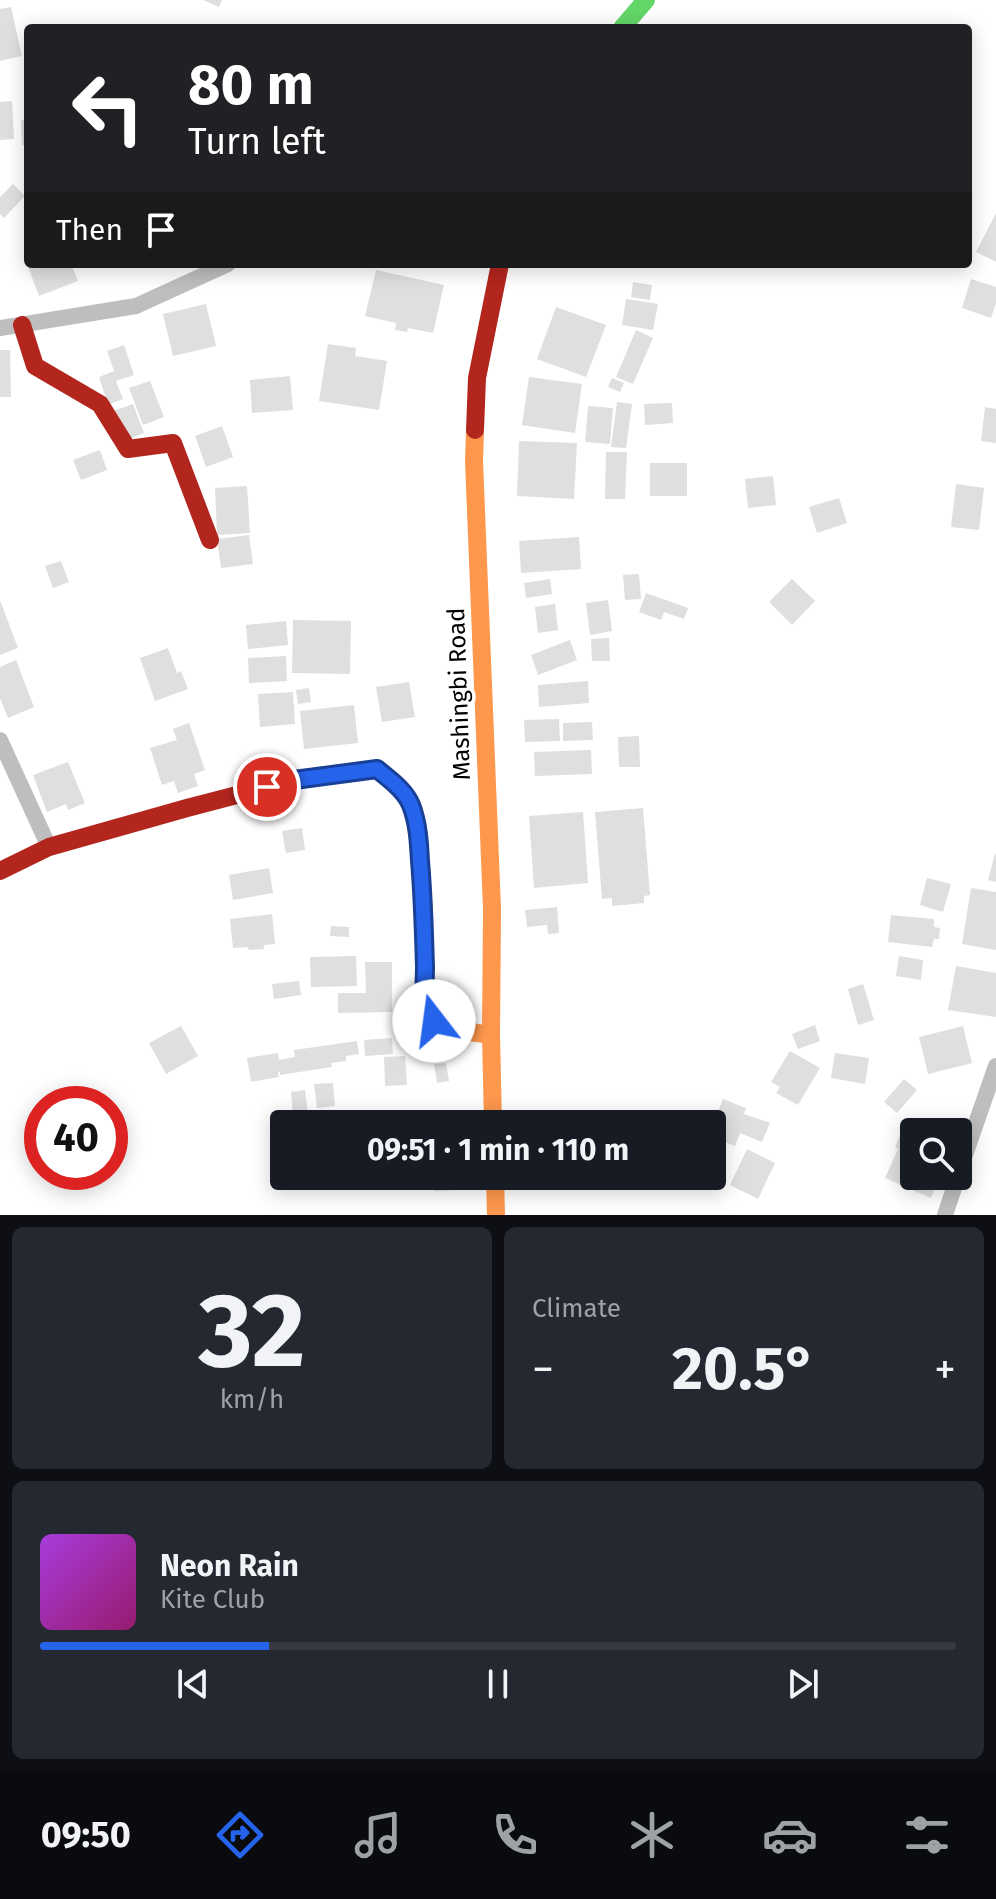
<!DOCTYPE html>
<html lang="en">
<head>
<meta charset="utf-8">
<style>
	body { margin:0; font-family:"Fira Sans",sans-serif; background:#242831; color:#f1f3f6; height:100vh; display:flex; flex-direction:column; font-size:30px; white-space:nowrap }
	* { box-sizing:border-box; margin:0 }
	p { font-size:26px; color:#9ea1a6 }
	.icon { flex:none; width:44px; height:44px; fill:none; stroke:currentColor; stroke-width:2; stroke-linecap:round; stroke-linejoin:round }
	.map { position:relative; height:1215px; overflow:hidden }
	.details { display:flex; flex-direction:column; gap:12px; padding:12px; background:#0d0f14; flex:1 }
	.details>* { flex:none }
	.top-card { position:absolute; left:24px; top:24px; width:948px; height:244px; border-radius:8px; box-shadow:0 4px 20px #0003; background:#202124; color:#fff; overflow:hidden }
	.tools { position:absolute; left:900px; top:1118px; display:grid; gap:16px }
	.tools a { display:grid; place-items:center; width:72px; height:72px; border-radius:8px; background:#171b24; box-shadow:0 4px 20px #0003; font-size:40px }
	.speed { position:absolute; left:24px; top:1086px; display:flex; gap:16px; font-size:40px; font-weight:700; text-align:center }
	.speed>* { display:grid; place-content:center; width:104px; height:104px; border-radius:50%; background:#171b24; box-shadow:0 4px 20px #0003; line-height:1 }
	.speed .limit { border:12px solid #d22; background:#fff; color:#111 }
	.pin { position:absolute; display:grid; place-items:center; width:68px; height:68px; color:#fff; margin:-34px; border:4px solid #fff; border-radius:50%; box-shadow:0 2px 8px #0007 }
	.me { position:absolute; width:88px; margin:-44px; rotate:345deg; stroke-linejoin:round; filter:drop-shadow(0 0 6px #0008) }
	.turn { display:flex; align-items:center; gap:28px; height:168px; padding:0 32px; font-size:36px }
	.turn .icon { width:104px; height:104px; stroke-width:2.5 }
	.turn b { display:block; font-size:56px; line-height:68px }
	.then { display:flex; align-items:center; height:76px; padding:0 32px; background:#0003; gap:16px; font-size:30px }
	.big { font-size:60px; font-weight:700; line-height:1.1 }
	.details .tile { flex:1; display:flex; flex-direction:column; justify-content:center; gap:12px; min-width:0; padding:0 28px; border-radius:12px; background:#242831 }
	.details .dial { align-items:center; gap:0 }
	.dial b { font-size:104px; line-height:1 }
	.song { display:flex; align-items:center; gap:24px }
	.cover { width:96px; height:96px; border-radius:12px; background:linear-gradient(135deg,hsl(280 70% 55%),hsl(320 70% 35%)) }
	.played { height:8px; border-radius:4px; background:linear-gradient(90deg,#2563eb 25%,#363941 25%) }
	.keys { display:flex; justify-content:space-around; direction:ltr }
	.heat { display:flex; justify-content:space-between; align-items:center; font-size:44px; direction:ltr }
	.details .tiles { flex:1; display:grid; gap:12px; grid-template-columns:1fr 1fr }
	.tile:last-child { grid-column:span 2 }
	.trip { position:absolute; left:270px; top:1110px; width:456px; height:80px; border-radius:8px; background:#171b24; box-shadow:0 4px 20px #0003; font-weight:700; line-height:80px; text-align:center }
	.tab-bar { display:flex; height:128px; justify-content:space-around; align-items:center; background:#090b0e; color:#9ea1a6 }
	.tab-bar .icon { width:56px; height:56px }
	.tab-bar .current { color:#2563eb }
	.tab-bar b { font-size:36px; color:#f1f3f6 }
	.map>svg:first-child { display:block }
</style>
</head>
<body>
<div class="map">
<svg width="996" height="1215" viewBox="0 0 996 1215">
	<rect width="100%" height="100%" fill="#fff"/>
	<path fill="#dfdfdf" d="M203,0H222L219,7Z
		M11,7L22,56L0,61V9Z
		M12,101L14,139L0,140V102Z
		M21,120H28V145H22Z
		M13,184L25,196L4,218L0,214V197Z
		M996,213V262L976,252Z
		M27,264H71L78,281L39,296Z
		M376,270L444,285L433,333L408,328L407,332L395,330L396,323L365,316Z
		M971,279L996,287V303L991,318L962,308Z
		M633,282L652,285L650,300L631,297Z
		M626,299L658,304L653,330L622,325Z
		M206,304L216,346L173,356L163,314Z
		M556,307L606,325L586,377L537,359Z
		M636,330L653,338L633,384L616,377Z
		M328,344L356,348L355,356L387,361L379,410L319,401Z
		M124,345L134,375L116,381L123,399L108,405L99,377L114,371L107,351Z
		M0,350H10L11,397H0Z
		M290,376L293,410L252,413L250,380Z
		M529,377L582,384L575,433L522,425Z
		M612,378L624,383L620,392L608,387Z
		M150,381L164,417L143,425L129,388Z
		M617,402L632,404L626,448L611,447Z
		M672,403L673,423L645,425L644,404Z
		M133,404L144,433L124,441L113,411Z
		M588,406L613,408L610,444L585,442Z
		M985,407L996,409V443L981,441Z
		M222,426L233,457L206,467L195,436Z
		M519,441L577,443L574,499L517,496Z
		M100,450L107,470L81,480L73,460Z
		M606,452H627L625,499H605Z
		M650,463H687V496H650Z
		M773,476L776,505L748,508L745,479Z
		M956,484L984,488L979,530L951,527Z
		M247,486L250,533L217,535L215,488Z
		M839,498L847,523L817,533L809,507Z
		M249,535L253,564L221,568L217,539Z
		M579,537L581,569L521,573L519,541Z
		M61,561L69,582L53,588L45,566Z
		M639,574L641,599L625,600L623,575Z
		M550,579L552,594L526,598L524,583Z
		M792,579L815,601L792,625L769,602Z
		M646,593L688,608L684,619L664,612L661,620L639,612Z
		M0,600L18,648L0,655Z
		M608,600L612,631L590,635L586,603Z
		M555,604L558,630L538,633L535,607Z
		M293,620L351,621L350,674L292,673Z
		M286,621L288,645L248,649L246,625Z
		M609,638L610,661H592L591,639Z
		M570,640L577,660L538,675L531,655Z
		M168,648L177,673L181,671L188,689L155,701L140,658Z
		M286,656L287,681L249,683L248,658Z
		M16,660L34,707L8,718L0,698V667Z
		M588,681L589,703L539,707L538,685Z
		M409,682L415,717L382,722L376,687Z
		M309,688L311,702L298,704L296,690Z
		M293,692L295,724L260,727L258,694Z
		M354,705L358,743L304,749L300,711Z
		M559,719L560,741L525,742L524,720Z
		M592,722L593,740L563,741V723Z
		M189,723L205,770L194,774L198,786L178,793L174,781L162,785L150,748L177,740L173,729Z
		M639,736L640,767H619L618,737Z
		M591,750L592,774L535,776L534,752Z
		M68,762L85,803L68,810L66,804L47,812L33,775Z
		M643,808L650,895L644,896V903L612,906V898L602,899L595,812Z
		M583,812L588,883L534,888L529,816Z
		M302,828L305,850L286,853L282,831Z
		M995,854H996V882L988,880Z
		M269,868L273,893L233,900L229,875Z
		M927,878L951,884L943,912L920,905Z
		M971,888L996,892V950L962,944Z
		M557,907L559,933L548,934L547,925L527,927L525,910Z
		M272,914L275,944L264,945V949L249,950L248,947L233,948L230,919Z
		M891,915L934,919V927L940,928L939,939H934L932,947L888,942Z
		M331,926L349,927V937L330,936Z
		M356,956L357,986L311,987L310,957Z
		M899,956L923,960L921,980L896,976Z
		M365,962H392V1012L338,1013V993H366Z
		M956,966L996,973V1017L948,1010Z
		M299,981L301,995L274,999L272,984Z
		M863,984L874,1020L858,1025L848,989Z
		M815,1025L820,1041L798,1049L792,1034Z
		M181,1026L198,1056L166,1074L149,1043Z
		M963,1026L972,1063L928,1074L919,1037Z
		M392,1038L393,1054L365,1056L364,1040Z
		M357,1041L359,1054L346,1056V1061L331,1063L332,1067L280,1075V1072H278L279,1077L251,1082L247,1058L278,1053L279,1060L295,1057L294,1050Z
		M790,1051L820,1068L798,1105L776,1093L780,1087L771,1082Z
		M835,1053L869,1058L865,1084L831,1078Z
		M405,1056L407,1085L385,1086L384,1057Z
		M446,1063L449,1081L437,1083L434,1064Z
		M904,1079L917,1090L897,1113L884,1102Z
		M333,1083L335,1106L317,1108L314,1084Z
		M305,1090L308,1114L293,1116L291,1092Z
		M723,1099L746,1108L744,1114L770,1123L762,1142L740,1133L735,1146L712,1137V1127Z
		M905,1124L924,1132H914V1176H940L931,1198L885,1178L898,1149L895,1147Z
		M747,1149L775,1163L758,1199L730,1185Z
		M457,1176V1190L434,1191L433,1177Z"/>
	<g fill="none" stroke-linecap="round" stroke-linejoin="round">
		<path stroke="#bebebe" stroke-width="16" d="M0,328L136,306L228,264
			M0,740L49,847
			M958,1175L996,1066
			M945,1215L958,1176"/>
		<path stroke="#63d668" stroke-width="18" d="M622,28L646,0"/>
		<path stroke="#ff974d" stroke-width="18" d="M475,430L474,461L492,909L491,1035L493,1124
			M313,777L377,769L394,782L410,802L418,830L424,911L425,996L427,1011L434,1021L449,1029L491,1035
			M495,1176L496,1215"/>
		<path stroke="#b3261e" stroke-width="18" d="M22,325L35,366L100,404L128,449L173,443L210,540
			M475,430L477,378L500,264
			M0,871L49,847L187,808L294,780L313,777"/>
	</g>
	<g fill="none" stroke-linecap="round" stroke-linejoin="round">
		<g stroke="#184099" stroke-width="20">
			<path id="route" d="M267,787L294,780L377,769C389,779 405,790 411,805C418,823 419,842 420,861C423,896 424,931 425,967C425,988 421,1004 434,1021"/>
		</g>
		<use href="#route" stroke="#2563eb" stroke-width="14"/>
	</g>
	<g text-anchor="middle" stroke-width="7" stroke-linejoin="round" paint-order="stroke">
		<g font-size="24" fill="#000" stroke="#fff">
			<text transform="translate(459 694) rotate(-92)" y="8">Mashingbi Road</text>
		</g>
	</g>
</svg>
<div class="tools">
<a><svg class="icon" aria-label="search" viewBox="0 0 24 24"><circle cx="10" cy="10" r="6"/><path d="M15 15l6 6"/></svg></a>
</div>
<div class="speed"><div class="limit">40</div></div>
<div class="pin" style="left:267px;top:787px;background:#d93025"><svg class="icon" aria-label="arrive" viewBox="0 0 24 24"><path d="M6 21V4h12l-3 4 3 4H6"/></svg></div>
<svg class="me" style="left:434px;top:1021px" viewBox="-20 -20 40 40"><circle r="19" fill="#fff"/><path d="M0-13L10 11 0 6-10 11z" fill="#2563eb"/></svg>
<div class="trip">09:51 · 1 min · 110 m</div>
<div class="top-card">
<div class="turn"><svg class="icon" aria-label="left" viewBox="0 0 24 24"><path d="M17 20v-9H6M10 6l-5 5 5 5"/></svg><div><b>80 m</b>Turn left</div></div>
<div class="then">Then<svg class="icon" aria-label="arrive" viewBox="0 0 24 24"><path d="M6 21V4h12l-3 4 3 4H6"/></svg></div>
</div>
</div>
<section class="details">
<div class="tiles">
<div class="tile dial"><b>32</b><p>km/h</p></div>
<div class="tile"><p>Climate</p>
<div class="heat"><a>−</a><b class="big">20.5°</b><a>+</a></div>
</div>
<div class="tile">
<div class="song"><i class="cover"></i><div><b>Neon Rain</b><p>Kite Club</p></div></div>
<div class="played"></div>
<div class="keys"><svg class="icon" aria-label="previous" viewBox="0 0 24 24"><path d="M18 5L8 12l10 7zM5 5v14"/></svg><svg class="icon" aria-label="pause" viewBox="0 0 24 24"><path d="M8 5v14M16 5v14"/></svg><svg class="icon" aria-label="next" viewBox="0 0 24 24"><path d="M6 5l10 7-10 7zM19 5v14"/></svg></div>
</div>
</div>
</section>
<nav class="tab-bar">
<b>09:50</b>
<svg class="icon current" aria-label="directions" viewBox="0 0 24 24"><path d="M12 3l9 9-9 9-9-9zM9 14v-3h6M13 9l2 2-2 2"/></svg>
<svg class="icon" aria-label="music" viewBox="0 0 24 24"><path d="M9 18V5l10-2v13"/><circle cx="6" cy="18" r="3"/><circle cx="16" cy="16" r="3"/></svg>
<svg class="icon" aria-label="phone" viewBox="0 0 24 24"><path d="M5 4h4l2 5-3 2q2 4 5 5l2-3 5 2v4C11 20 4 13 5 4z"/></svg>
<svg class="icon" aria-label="climate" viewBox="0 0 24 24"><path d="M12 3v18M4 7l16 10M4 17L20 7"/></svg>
<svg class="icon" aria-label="car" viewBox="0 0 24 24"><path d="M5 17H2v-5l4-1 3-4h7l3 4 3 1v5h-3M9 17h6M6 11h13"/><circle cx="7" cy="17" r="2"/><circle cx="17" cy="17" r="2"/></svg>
<svg class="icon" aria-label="filters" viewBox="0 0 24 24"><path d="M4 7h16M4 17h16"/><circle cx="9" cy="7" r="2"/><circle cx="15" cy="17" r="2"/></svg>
</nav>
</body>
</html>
